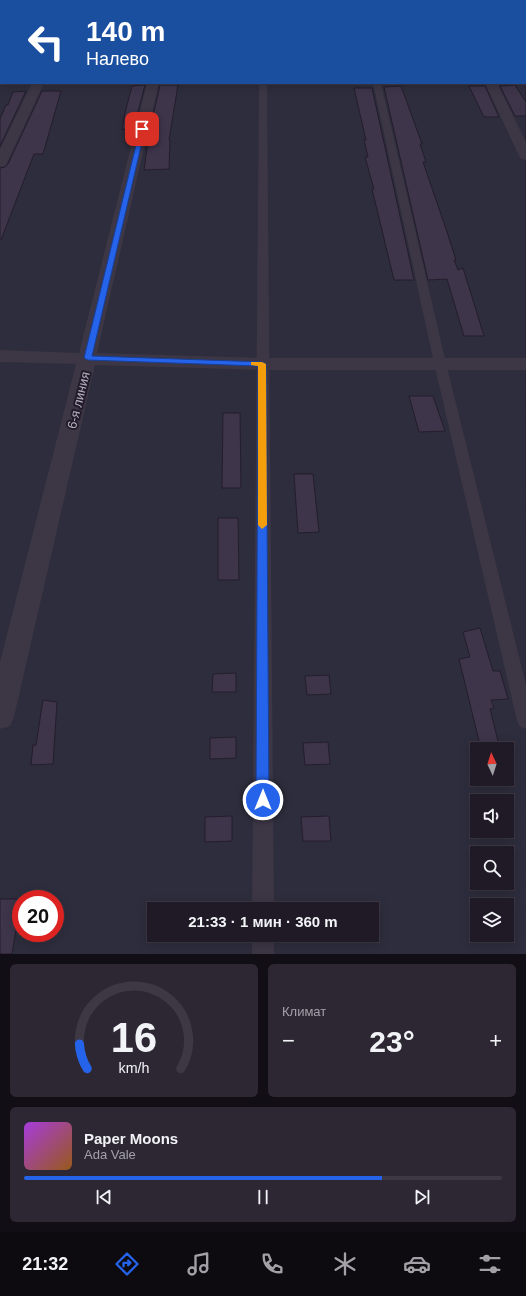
<!DOCTYPE html>
<html lang="ru">
<head>
<meta charset="utf-8">
<style>
	body { margin:0; font-family:Helvetica,sans-serif; background:#2d2733; color:#f1f3f6; height:100vh; display:flex; flex-direction:column; font-size:15px; white-space:nowrap }
	* { box-sizing:border-box; margin:0 }
	p { font-size:13px; color:#a2a1a7 }
	.icon { flex:none; width:22px; height:22px; fill:none; stroke:currentColor; stroke-width:2; stroke-linecap:round; stroke-linejoin:round }
	.map { position:relative; height:954px; overflow:hidden }
	.side { display:flex; flex-direction:column; gap:10px; padding:10px; background:#120e15; flex:1 }
	.side>* { flex:none }
	.banner { position:absolute; left:0px; top:0px; width:526px; height:84px; box-shadow:0 2px 10px #0003,0 0 0 1px #3d3844; background:#1a4fa0; color:#fff; overflow:hidden }
	.needle { width:26px; rotate:356deg }
	.tools { position:absolute; left:470px; top:742px; display:grid; gap:8px }
	.tools a { display:grid; place-items:center; width:44px; height:44px; border-radius:0px; background:#201a27; box-shadow:0 2px 10px #0003,0 0 0 1px #3d3844; font-size:20px }
	.speed { position:absolute; left:12px; top:890px; display:flex; gap:8px; font-size:20px; font-weight:700; text-align:center }
	.speed>* { display:grid; place-content:center; width:52px; height:52px; border-radius:50%; background:#201a27; box-shadow:0 2px 10px #0003,0 0 0 1px #3d3844; line-height:1 }
	.speed .limit { border:6px solid #d22; background:#fff; color:#111 }
	.pin { position:absolute; display:grid; place-items:center; width:34px; height:34px; color:#fff; margin:-17px; border-radius:8px; box-shadow:0 2px 6px #0006 }
	.me { position:absolute; width:44px; margin:-22px; rotate:0deg; stroke-linejoin:round; filter:drop-shadow(0 0 3px #0008) }
	.turn { display:flex; align-items:center; gap:14px; height:84px; padding:0 20px; font-size:18px }
	.turn .icon { width:52px; height:52px; stroke-width:2.5 }
	.turn b { display:block; font-size:28px; line-height:34px }
	.big { font-size:30px; font-weight:700; line-height:1.1 }
	.side .tile { flex:1; display:flex; flex-direction:column; justify-content:center; gap:6px; min-width:0; padding:0 14px; border-radius:6px; background:#2d2733 }
	.side .dial { align-items:center; gap:0 }
	.dial svg { height:104px; overflow:visible; fill:none; stroke:#3d3844; stroke-width:7; stroke-linecap:round; text-anchor:middle }
	.dial text { fill:#f1f3f6; stroke:none }
	.song { display:flex; align-items:center; gap:12px }
	.cover { width:48px; height:48px; border-radius:6px; background:linear-gradient(135deg,hsl(280 70% 55%),hsl(30 70% 35%)) }
	.played { height:4px; border-radius:2px; background:linear-gradient(90deg,#2563eb 75%,#3d3844 75%) }
	.keys { display:flex; justify-content:space-around; direction:ltr }
	.heat { display:flex; justify-content:space-between; align-items:center; font-size:22px; direction:ltr }
	.side .tiles { flex:1; display:grid; gap:10px; grid-template-columns:1fr 1fr }
	.tile:last-child { grid-column:span 2 }
	.trip { position:absolute; left:147px; top:902px; width:232px; height:40px; border-radius:0px; background:#201a27; box-shadow:0 2px 10px #0003,0 0 0 1px #3d3844; font-weight:700; line-height:40px; text-align:center }
	.tabs { display:flex; height:64px; justify-content:space-around; align-items:center; background:#0d0a10; color:#a2a1a7 }
	.tabs .icon { width:28px; height:28px }
	.tabs .selected { color:#2563eb }
	.tabs b { font-size:18px; color:#f1f3f6 }
	.map>svg:first-child { display:block }
</style>
</head>
<body>
<div class="map">
<svg width="526" height="954" viewBox="0 0 526 954">
	<rect width="100%" height="100%" fill="#2a2334"/>
	<path fill="#2d2d3d" fill-rule="evenodd" d="M525,3L526,954H0V6L1,83H525ZM477,749H507V779H477ZM477,801H507V831H477ZM477,853H507V883H477ZM21,899H55V933H21ZM477,905H507V935H477ZM154,909H372V935H154Z"/>
	<path fill="#3e354b" stroke="#241d2c" d="M145,85L133,131L122,129L125,113L132,86Z
		M160,85H178L169,140H170L169,169L144,170L149,134Z
		M515,85L526,102V116H515L500,86Z
		M401,86L422,144H420L426,162H423L448,235L456,260H454L458,270L463,268L484,336H464L447,279L428,280L384,87Z
		M469,86H485L499,117H484Z
		M354,88H372L414,280H394L372,189H374L365,157H368L364,140H366Z
		M26,91L0,146V119L6,105H8L13,92Z
		M42,91H61L43,154H34L1,240H0V168L5,167L8,164Z
		M409,396H433L445,431L419,432Z
		M223,413H240L241,488H222Z
		M294,474H313L319,532L298,533Z
		M218,518H238L239,580H218Z
		M480,628L493,671H500L508,699L491,700L494,708L490,709L500,749H481L459,659L470,657L463,632Z
		M236,673V692H212L213,674Z
		M329,675L331,694L307,695L305,676Z
		M43,700L57,702L53,764L31,765L33,745H36Z
		M236,737V758L210,759V738Z
		M328,742L330,764L305,765L303,743Z
		M232,816V841L205,842V817Z
		M329,816L331,841H303L301,817Z
		M0,899H21L12,954H0Z"/>
	<g fill="none" stroke-linecap="round" stroke-linejoin="round">
		<path fill="#3c3645" fill-rule="evenodd" d="M259,83H267L274,909H252Z
			M373,83H381L446,363L526,685V729L520,727L517,721L434,363Z
			M252,935H274V954H252Z"/>
		<path fill="#3c3645" fill-rule="evenodd" d="M0,5H1V11H0Z
			M32,83H44L7,163L5,166L0,167V149Z
			M147,83H159L97,353L262,358H526V370H262L95,365L14,717L10,726L0,729V662L76,364L0,362V350L79,353Z
			M485,83H497L526,142V160L521,159L519,156Z"/>
	</g>
	<path fill="#2563eb" stroke="#184099" d="M142,127L145,129L92,356L262,362L266,364L269,800L267,804L263,806L258,804L256,800L258,366L88,360L84,358L140,129Z"/>
	<path fill="#f59e0b" d="M251,362H262L266,364L267,525L262,529L258,525V366L251,365Z"/>
	<g text-anchor="middle" stroke-width="4" stroke-linejoin="round" paint-order="stroke">
		<g font-size="13" fill="#b8b0c2" stroke="#221b2a">
			<text transform="translate(78 400) rotate(-76)" y="5">6-я линия</text>
		</g>
	</g>
</svg>
<div class="tools">
<a><svg class="needle" viewBox="-14 -14 28 28"><path d="M0-13l5 13h-10z" fill="#e53935"/><path d="M0 13l5-13h-10z" fill="#a2a1a7"/></svg></a>
<a><svg class="icon" aria-label="sound" viewBox="0 0 24 24"><path d="M4 9h4l5-4v14l-5-4H4zM17 9q2 3 0 6"/></svg></a>
<a><svg class="icon" aria-label="search" viewBox="0 0 24 24"><circle cx="10" cy="10" r="6"/><path d="M15 15l6 6"/></svg></a>
<a><svg class="icon" aria-label="layers" viewBox="0 0 24 24"><path d="M12 4l9 5-9 5-9-5zM3 14l9 5 9-5"/></svg></a>
</div>
<div class="speed"><div class="limit">20</div></div>
<div class="pin" style="left:142px;top:129px;background:#d93025"><svg class="icon" aria-label="arrive" viewBox="0 0 24 24"><path d="M6 21V4h12l-3 4 3 4H6"/></svg></div>
<svg class="me" style="left:263px;top:800px" viewBox="-20 -20 40 40"><circle r="17" fill="#2563eb" stroke="#fff" stroke-width="3"/><path d="M0-11L8 9 0 5-8 9z" fill="#fff"/></svg>
<div class="trip">21:33 · 1 мин · 360 m</div>
<div class="banner">
<div class="turn"><svg class="icon" aria-label="left" viewBox="0 0 24 24"><path d="M17 20v-9H6M10 6l-5 5 5 5"/></svg><div><b>140 m</b>Налево</div></div>
</div>
</div>
<section class="side">
<div class="tiles">
<div class="tile dial"><svg viewBox="0 0 100 80">
<path d="M14 69A42 42 0 1 1 86 69"/>
<path d="M14 69A42 42 0 0 1 8 50" stroke="#2563eb"/>
<text x="50" y="56" font-size="32" font-weight="700">16</text>
<text x="50" y="72" font-size="11">km/h</text>
</svg></div>
<div class="tile"><p>Климат</p>
<div class="heat"><a>−</a><b class="big">23°</b><a>+</a></div>
</div>
<div class="tile">
<div class="song"><i class="cover"></i><div><b>Paper Moons</b><p>Ada Vale</p></div></div>
<div class="played"></div>
<div class="keys"><svg class="icon" aria-label="previous" viewBox="0 0 24 24"><path d="M18 5L8 12l10 7zM5 5v14"/></svg><svg class="icon" aria-label="pause" viewBox="0 0 24 24"><path d="M8 5v14M16 5v14"/></svg><svg class="icon" aria-label="next" viewBox="0 0 24 24"><path d="M6 5l10 7-10 7zM19 5v14"/></svg></div>
</div>
</div>
</section>
<nav class="tabs">
<b>21:32</b>
<svg class="icon selected" aria-label="directions" viewBox="0 0 24 24"><path d="M12 3l9 9-9 9-9-9zM9 14v-3h6M13 9l2 2-2 2"/></svg>
<svg class="icon" aria-label="music" viewBox="0 0 24 24"><path d="M9 18V5l10-2v13"/><circle cx="6" cy="18" r="3"/><circle cx="16" cy="16" r="3"/></svg>
<svg class="icon" aria-label="phone" viewBox="0 0 24 24"><path d="M5 4h4l2 5-3 2q2 4 5 5l2-3 5 2v4C11 20 4 13 5 4z"/></svg>
<svg class="icon" aria-label="climate" viewBox="0 0 24 24"><path d="M12 3v18M4 7l16 10M4 17L20 7"/></svg>
<svg class="icon" aria-label="car" viewBox="0 0 24 24"><path d="M5 17H2v-5l4-1 3-4h7l3 4 3 1v5h-3M9 17h6M6 11h13"/><circle cx="7" cy="17" r="2"/><circle cx="17" cy="17" r="2"/></svg>
<svg class="icon" aria-label="filters" viewBox="0 0 24 24"><path d="M4 7h16M4 17h16"/><circle cx="9" cy="7" r="2"/><circle cx="15" cy="17" r="2"/></svg>
</nav>
</body>
</html>
